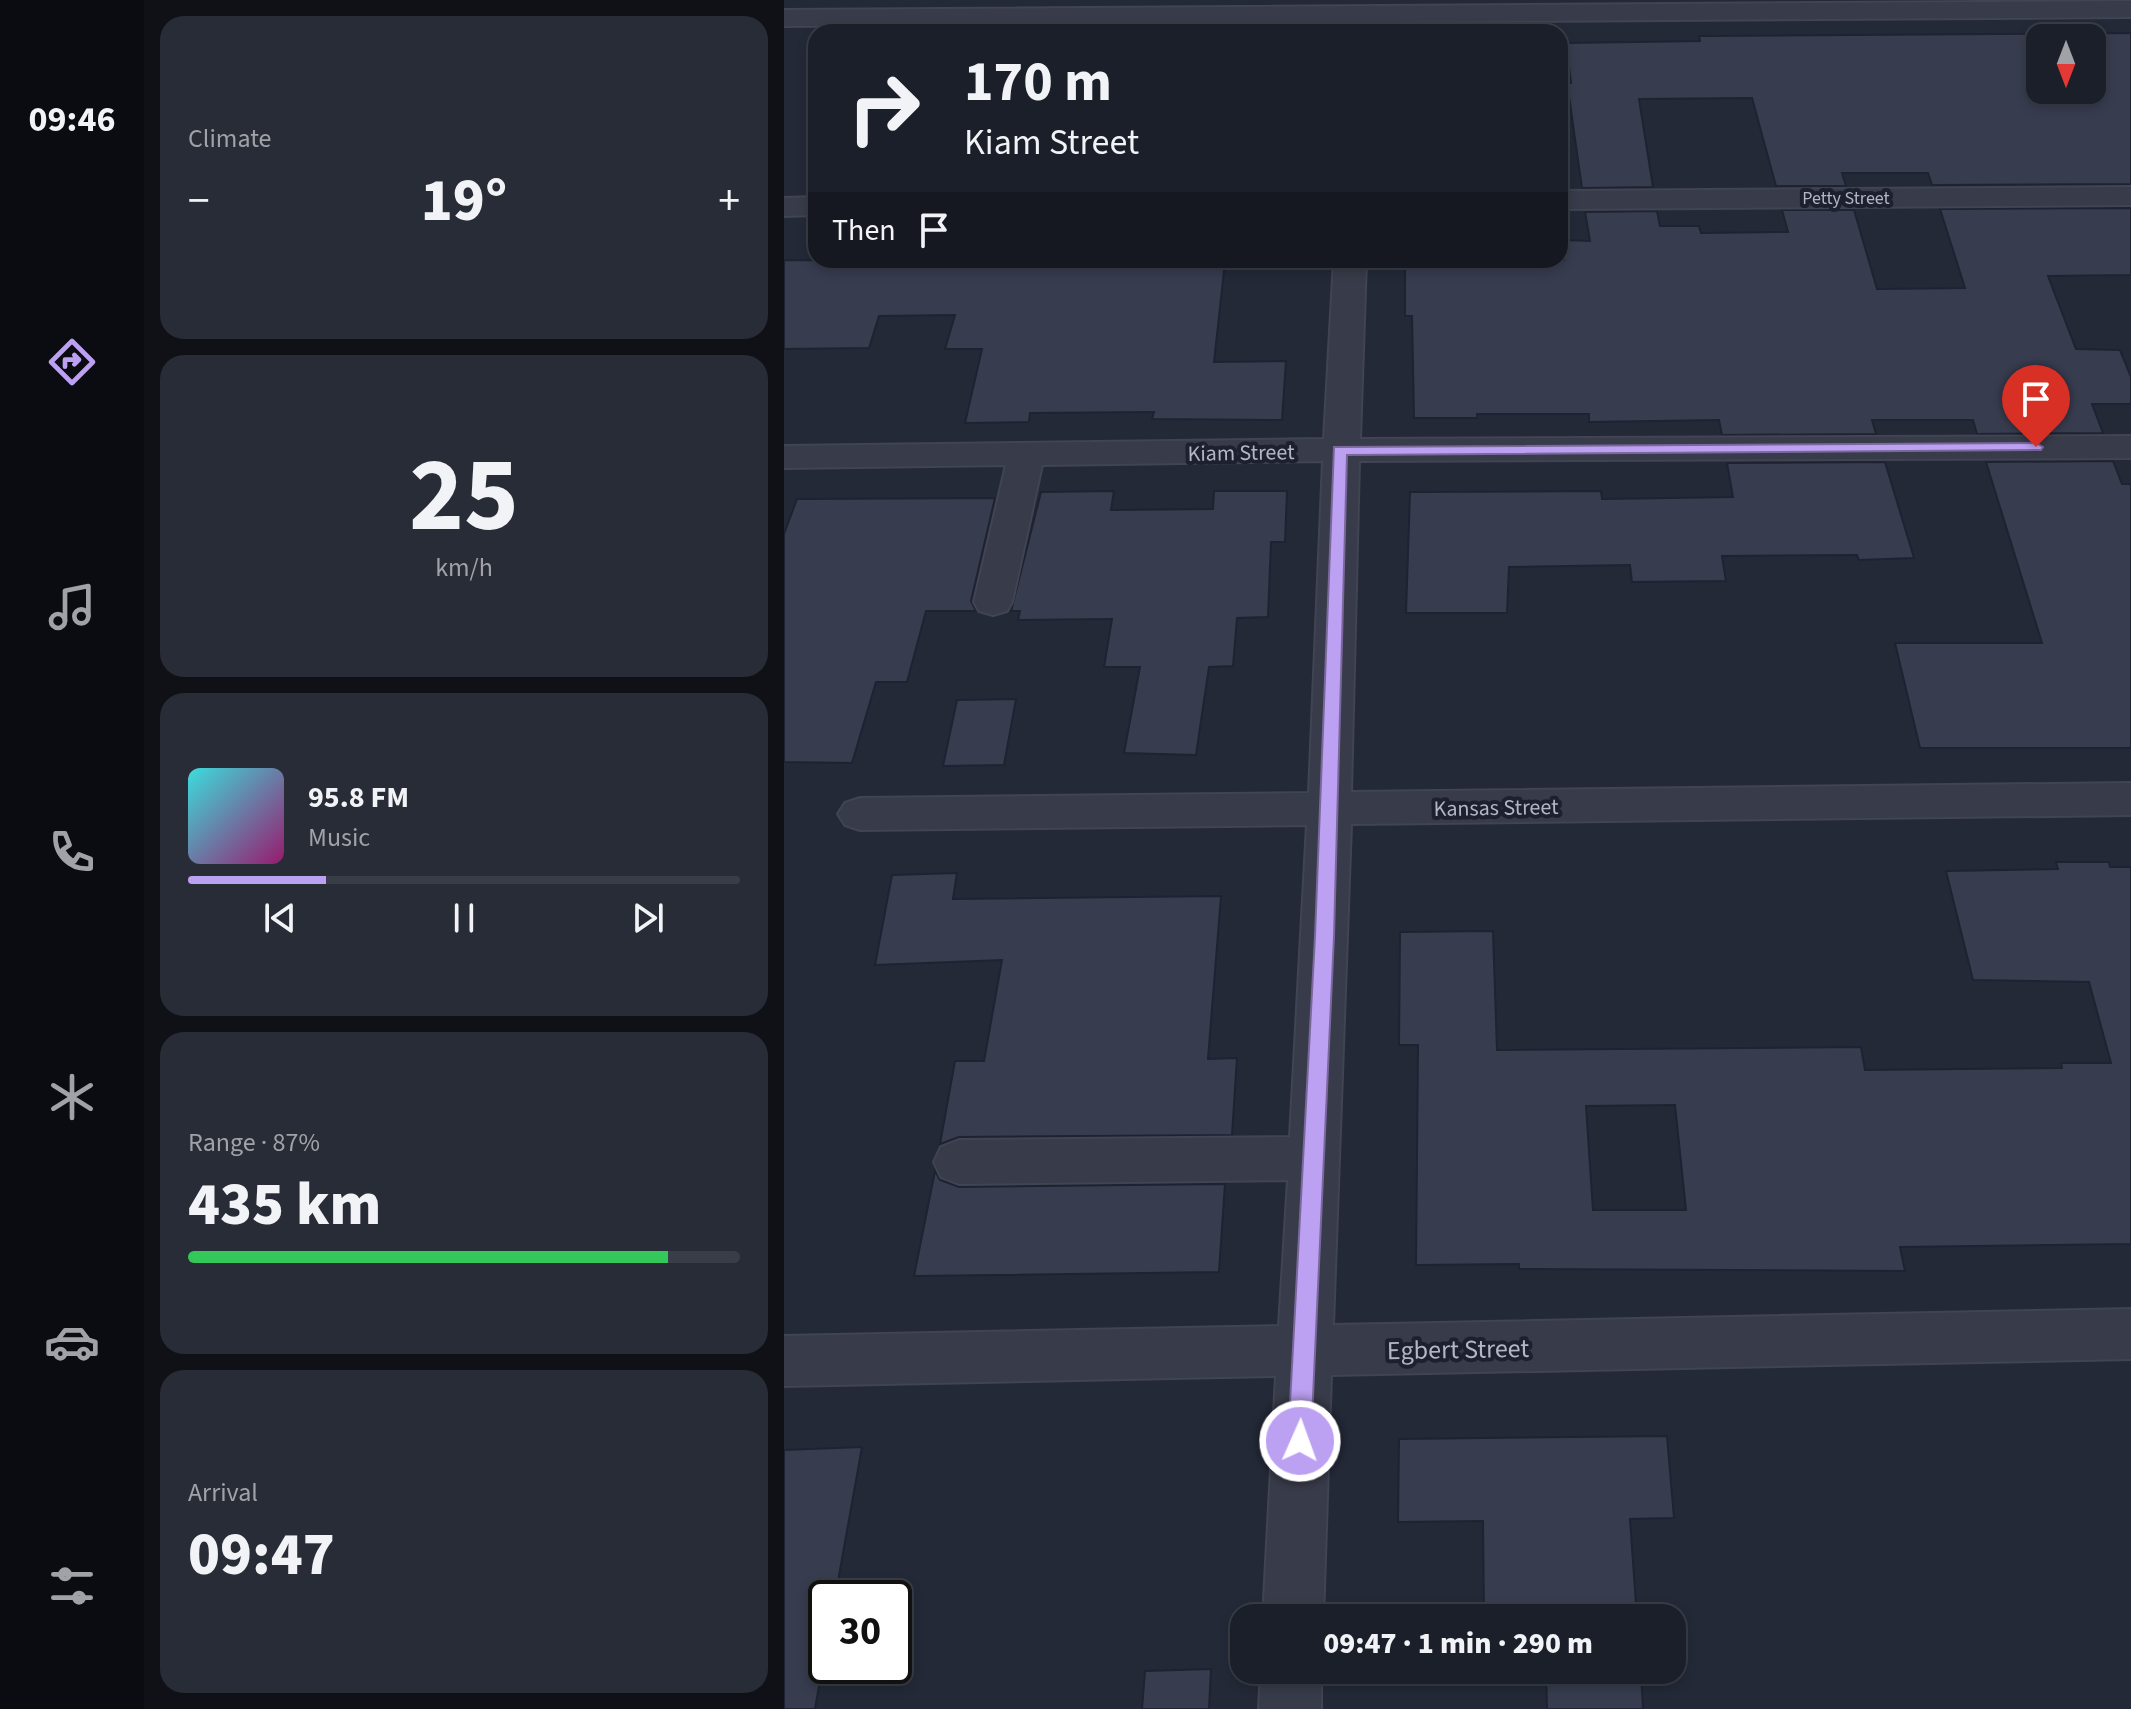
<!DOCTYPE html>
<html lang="en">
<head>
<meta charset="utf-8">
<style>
	body { margin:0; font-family:"Source Sans 3",sans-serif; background:#282c36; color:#f1f3f6; height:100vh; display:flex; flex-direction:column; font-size:30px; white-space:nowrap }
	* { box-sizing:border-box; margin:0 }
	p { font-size:26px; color:#a0a2a8 }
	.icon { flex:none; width:44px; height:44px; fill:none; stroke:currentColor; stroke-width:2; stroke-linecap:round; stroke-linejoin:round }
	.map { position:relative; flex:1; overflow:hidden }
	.drawer { display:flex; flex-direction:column; gap:16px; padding:16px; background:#0f1117; width:640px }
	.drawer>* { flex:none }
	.guide { position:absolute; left:24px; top:24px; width:760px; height:244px; border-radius:24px; box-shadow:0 4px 12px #0003,0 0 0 2px #393d47; background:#1b1f2a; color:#f1f3f6; overflow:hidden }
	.needle { width:52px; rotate:180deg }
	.buttons { position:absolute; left:1242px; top:24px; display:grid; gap:16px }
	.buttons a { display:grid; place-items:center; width:80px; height:80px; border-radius:16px; background:#1b1f2a; box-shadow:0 4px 12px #0003,0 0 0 2px #393d47; font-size:40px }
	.speed { position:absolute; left:24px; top:1580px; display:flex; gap:16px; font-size:40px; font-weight:700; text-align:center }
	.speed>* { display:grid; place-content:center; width:104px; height:104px; border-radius:50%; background:#1b1f2a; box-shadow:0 4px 12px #0003,0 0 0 2px #393d47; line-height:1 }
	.speed .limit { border:4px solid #111; border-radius:12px; background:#fff; color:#111 }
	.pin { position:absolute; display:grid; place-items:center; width:68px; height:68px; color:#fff; margin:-82px -34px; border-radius:50% 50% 50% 0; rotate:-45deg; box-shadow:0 0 8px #0007 }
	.pin .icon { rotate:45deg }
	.me { position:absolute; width:88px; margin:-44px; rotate:2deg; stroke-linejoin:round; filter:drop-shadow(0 0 6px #0008) }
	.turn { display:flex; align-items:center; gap:28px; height:168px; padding:0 24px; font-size:36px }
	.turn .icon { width:104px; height:104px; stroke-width:2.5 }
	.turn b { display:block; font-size:56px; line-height:68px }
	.then { display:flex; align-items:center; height:76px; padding:0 24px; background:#0003; gap:16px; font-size:30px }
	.big { font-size:60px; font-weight:800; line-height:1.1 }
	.drawer .card { flex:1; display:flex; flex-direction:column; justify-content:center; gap:12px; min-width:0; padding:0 28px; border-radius:24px; background:#282c36 }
	.drawer .dial { align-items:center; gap:0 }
	.dial b { font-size:104px; line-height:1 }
	.song { display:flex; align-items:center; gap:24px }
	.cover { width:96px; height:96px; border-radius:12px; background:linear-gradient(135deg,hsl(180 70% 55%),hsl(320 70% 35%)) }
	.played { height:8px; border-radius:4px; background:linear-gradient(90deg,#bca0f2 25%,#393d47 25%) }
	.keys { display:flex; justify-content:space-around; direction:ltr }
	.heat { display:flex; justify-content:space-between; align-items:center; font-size:44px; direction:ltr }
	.charge { height:12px; border-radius:6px; background:linear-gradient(90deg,#34c759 87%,#393d47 0) }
	.trip { position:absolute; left:446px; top:1604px; width:456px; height:80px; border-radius:24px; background:#1b1f2a; box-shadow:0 4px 12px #0003,0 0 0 2px #393d47; font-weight:800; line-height:80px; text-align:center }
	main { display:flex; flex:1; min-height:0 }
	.tab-bar { display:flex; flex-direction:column; width:144px; justify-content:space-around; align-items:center; background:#0b0c11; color:#a0a2a8 }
	.tab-bar .icon { width:56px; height:56px }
	.tab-bar .active { color:#bca0f2 }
	.tab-bar b { font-size:36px; color:#f1f3f6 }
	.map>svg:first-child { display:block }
</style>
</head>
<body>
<main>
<nav class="tab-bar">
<b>09:46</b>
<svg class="icon active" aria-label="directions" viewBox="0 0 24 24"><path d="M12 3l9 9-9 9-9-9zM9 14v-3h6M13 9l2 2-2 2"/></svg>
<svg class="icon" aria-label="music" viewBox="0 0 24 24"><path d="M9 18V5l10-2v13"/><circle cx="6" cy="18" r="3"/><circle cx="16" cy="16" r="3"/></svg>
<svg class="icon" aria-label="phone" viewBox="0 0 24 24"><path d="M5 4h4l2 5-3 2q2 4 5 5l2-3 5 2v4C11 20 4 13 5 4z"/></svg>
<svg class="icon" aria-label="climate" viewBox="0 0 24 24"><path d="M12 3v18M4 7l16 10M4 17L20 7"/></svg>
<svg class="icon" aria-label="car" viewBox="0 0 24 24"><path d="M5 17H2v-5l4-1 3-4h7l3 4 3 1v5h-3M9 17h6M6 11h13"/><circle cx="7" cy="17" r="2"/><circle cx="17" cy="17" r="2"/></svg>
<svg class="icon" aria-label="filters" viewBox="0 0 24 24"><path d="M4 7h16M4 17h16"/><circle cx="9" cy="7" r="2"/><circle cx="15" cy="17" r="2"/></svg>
</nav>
<section class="drawer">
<div class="card"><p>Climate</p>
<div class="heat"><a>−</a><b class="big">19°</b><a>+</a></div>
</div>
<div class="card dial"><b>25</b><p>km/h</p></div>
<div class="card">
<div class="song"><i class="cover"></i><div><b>95.8 FM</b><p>Music</p></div></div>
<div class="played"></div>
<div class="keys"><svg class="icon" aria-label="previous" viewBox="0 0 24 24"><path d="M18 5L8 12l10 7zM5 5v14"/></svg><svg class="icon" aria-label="pause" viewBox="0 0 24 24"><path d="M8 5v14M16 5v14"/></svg><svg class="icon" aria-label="next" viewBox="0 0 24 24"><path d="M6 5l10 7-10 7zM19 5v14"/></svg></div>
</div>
<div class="card"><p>Range · 87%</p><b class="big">435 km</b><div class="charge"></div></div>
<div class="card"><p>Arrival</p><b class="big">09:47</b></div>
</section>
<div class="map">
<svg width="1347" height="1709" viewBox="0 0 1347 1709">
	<rect width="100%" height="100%" fill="#242938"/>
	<path fill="#373c4f" stroke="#1f2230" stroke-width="2" fill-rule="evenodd" d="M1347,33V184L1148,185L1144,173H1058L1062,186H992L968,98L855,99L869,187L798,188L783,83H787L782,43L916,41L915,36ZM1256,38H1308V90H1256Z
		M1347,208V275L1264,276L1292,349L1336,350L1347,377V404H1308L1319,433L1193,434L1189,420H1088L1092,434L938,435L935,420L805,422V414H693V418H630L628,316H621V260H780L779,240L806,241L801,212L873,211L876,226H915L917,233L1004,232L998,210H1070L1093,289L1181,288L1156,209Z
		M0,260L441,262L430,362L502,361L498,420L368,419L370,412L246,413L245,422L181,423L198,349H161L171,315L95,316L85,348L0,349Z
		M1329,461L1338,484H1347V748H1136L1111,643H1258L1202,462Z
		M1101,462L1130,558L1075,560L1073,555L938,556L942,581L848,582L846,565L725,567L723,613H622L626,492L817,491L818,499L949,497L943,463Z
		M330,491L327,510L429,509L430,491H503L501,542H487L484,617L453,618L449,666L425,667L412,755L340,753L356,667H320L328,619L234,620L236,611H227L257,492Z
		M211,498L187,601L192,611H142L123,682H92L68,763L0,762V534L13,499Z
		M232,699L220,765L159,766L173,700Z
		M1272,862H1325L1326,867H1347V1244L1116,1247L1121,1271L735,1269V1264L632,1265L634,1045H615L616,932L709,931L713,1050L1077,1047L1081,1070L1278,1068L1277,1063H1327L1305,982L1189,980L1162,871L1274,869ZM891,1105L902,1210H809L802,1106Z
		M173,873L169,899L437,896L424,1059L453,1058L448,1135L175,1137L156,1144L171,1061H200L218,960L91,965L108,875Z
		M151,1171L156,1180L175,1187L441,1184L435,1272L130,1276Z
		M883,1436L890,1518L846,1519L853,1618H700L699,1521L614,1522L615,1439Z
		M78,1447L51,1598H42V1647L31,1709H0V1450Z
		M427,1669L425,1709H358L361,1671Z
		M762,1670H857L859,1709H763Z"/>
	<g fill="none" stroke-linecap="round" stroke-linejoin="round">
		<g stroke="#414452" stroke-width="4">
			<path id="minor" d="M1347,1V17L0,26V10Z
				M1347,187V205L776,209V191Z
				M32,197V215L0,216V198Z
				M550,260H582L576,439L1347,436V458L575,461L567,792L1347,783V815L567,824L549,1325L1347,1309V1359L547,1375L539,1618H479L492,1376L0,1386V1336L495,1326L504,1180L175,1184L157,1177L150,1162L157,1147L175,1140L506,1137L523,825L76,830L61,825L54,814L61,803L76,798L525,793L539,461L258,465L228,602L223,611L209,615L195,611L190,602L222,465L0,468V446L540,439Z
				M477,1670H537V1709H475Z"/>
		</g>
		<use href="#minor" fill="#383b49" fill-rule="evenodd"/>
	</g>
	<path fill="#bca0f2" stroke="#7a689d" stroke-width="2" d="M1252,443L1259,447L1257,450L563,455L550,936L527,1441L524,1449L516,1452L508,1449L504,1441L531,936L550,447Z"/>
	<g text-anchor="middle" stroke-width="8" stroke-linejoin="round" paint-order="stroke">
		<g font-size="18" fill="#b3b6c5" stroke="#1d202e">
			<text x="1062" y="204">Petty Street</text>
		</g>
		<g font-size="22" fill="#b3b6c5" stroke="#1d202e">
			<text transform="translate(457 452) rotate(-1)" y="8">Kiam Street</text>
			<text transform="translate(712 807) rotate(-1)" y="8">Kansas Street</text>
		</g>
		<g font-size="26" fill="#b3b6c5" stroke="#1d202e">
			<text transform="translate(674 1349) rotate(-1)" y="9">Egbert Street</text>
		</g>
	</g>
</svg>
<div class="buttons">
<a><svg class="needle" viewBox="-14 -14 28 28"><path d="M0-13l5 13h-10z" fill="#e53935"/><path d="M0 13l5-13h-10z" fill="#a0a2a8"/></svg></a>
</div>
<div class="speed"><div class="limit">30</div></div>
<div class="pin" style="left:1252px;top:447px;background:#d93025"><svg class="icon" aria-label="arrive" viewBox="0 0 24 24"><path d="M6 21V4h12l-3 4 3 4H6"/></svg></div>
<svg class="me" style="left:516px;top:1441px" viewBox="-20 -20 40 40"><circle r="17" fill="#bca0f2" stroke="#fff" stroke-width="3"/><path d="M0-11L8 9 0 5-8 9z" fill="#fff"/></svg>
<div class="trip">09:47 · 1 min · 290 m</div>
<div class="guide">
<div class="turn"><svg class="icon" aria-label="right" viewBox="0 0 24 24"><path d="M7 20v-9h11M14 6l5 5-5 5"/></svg><div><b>170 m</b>Kiam Street</div></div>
<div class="then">Then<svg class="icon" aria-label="arrive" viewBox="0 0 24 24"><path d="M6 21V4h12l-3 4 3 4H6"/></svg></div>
</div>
</div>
</main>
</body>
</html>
